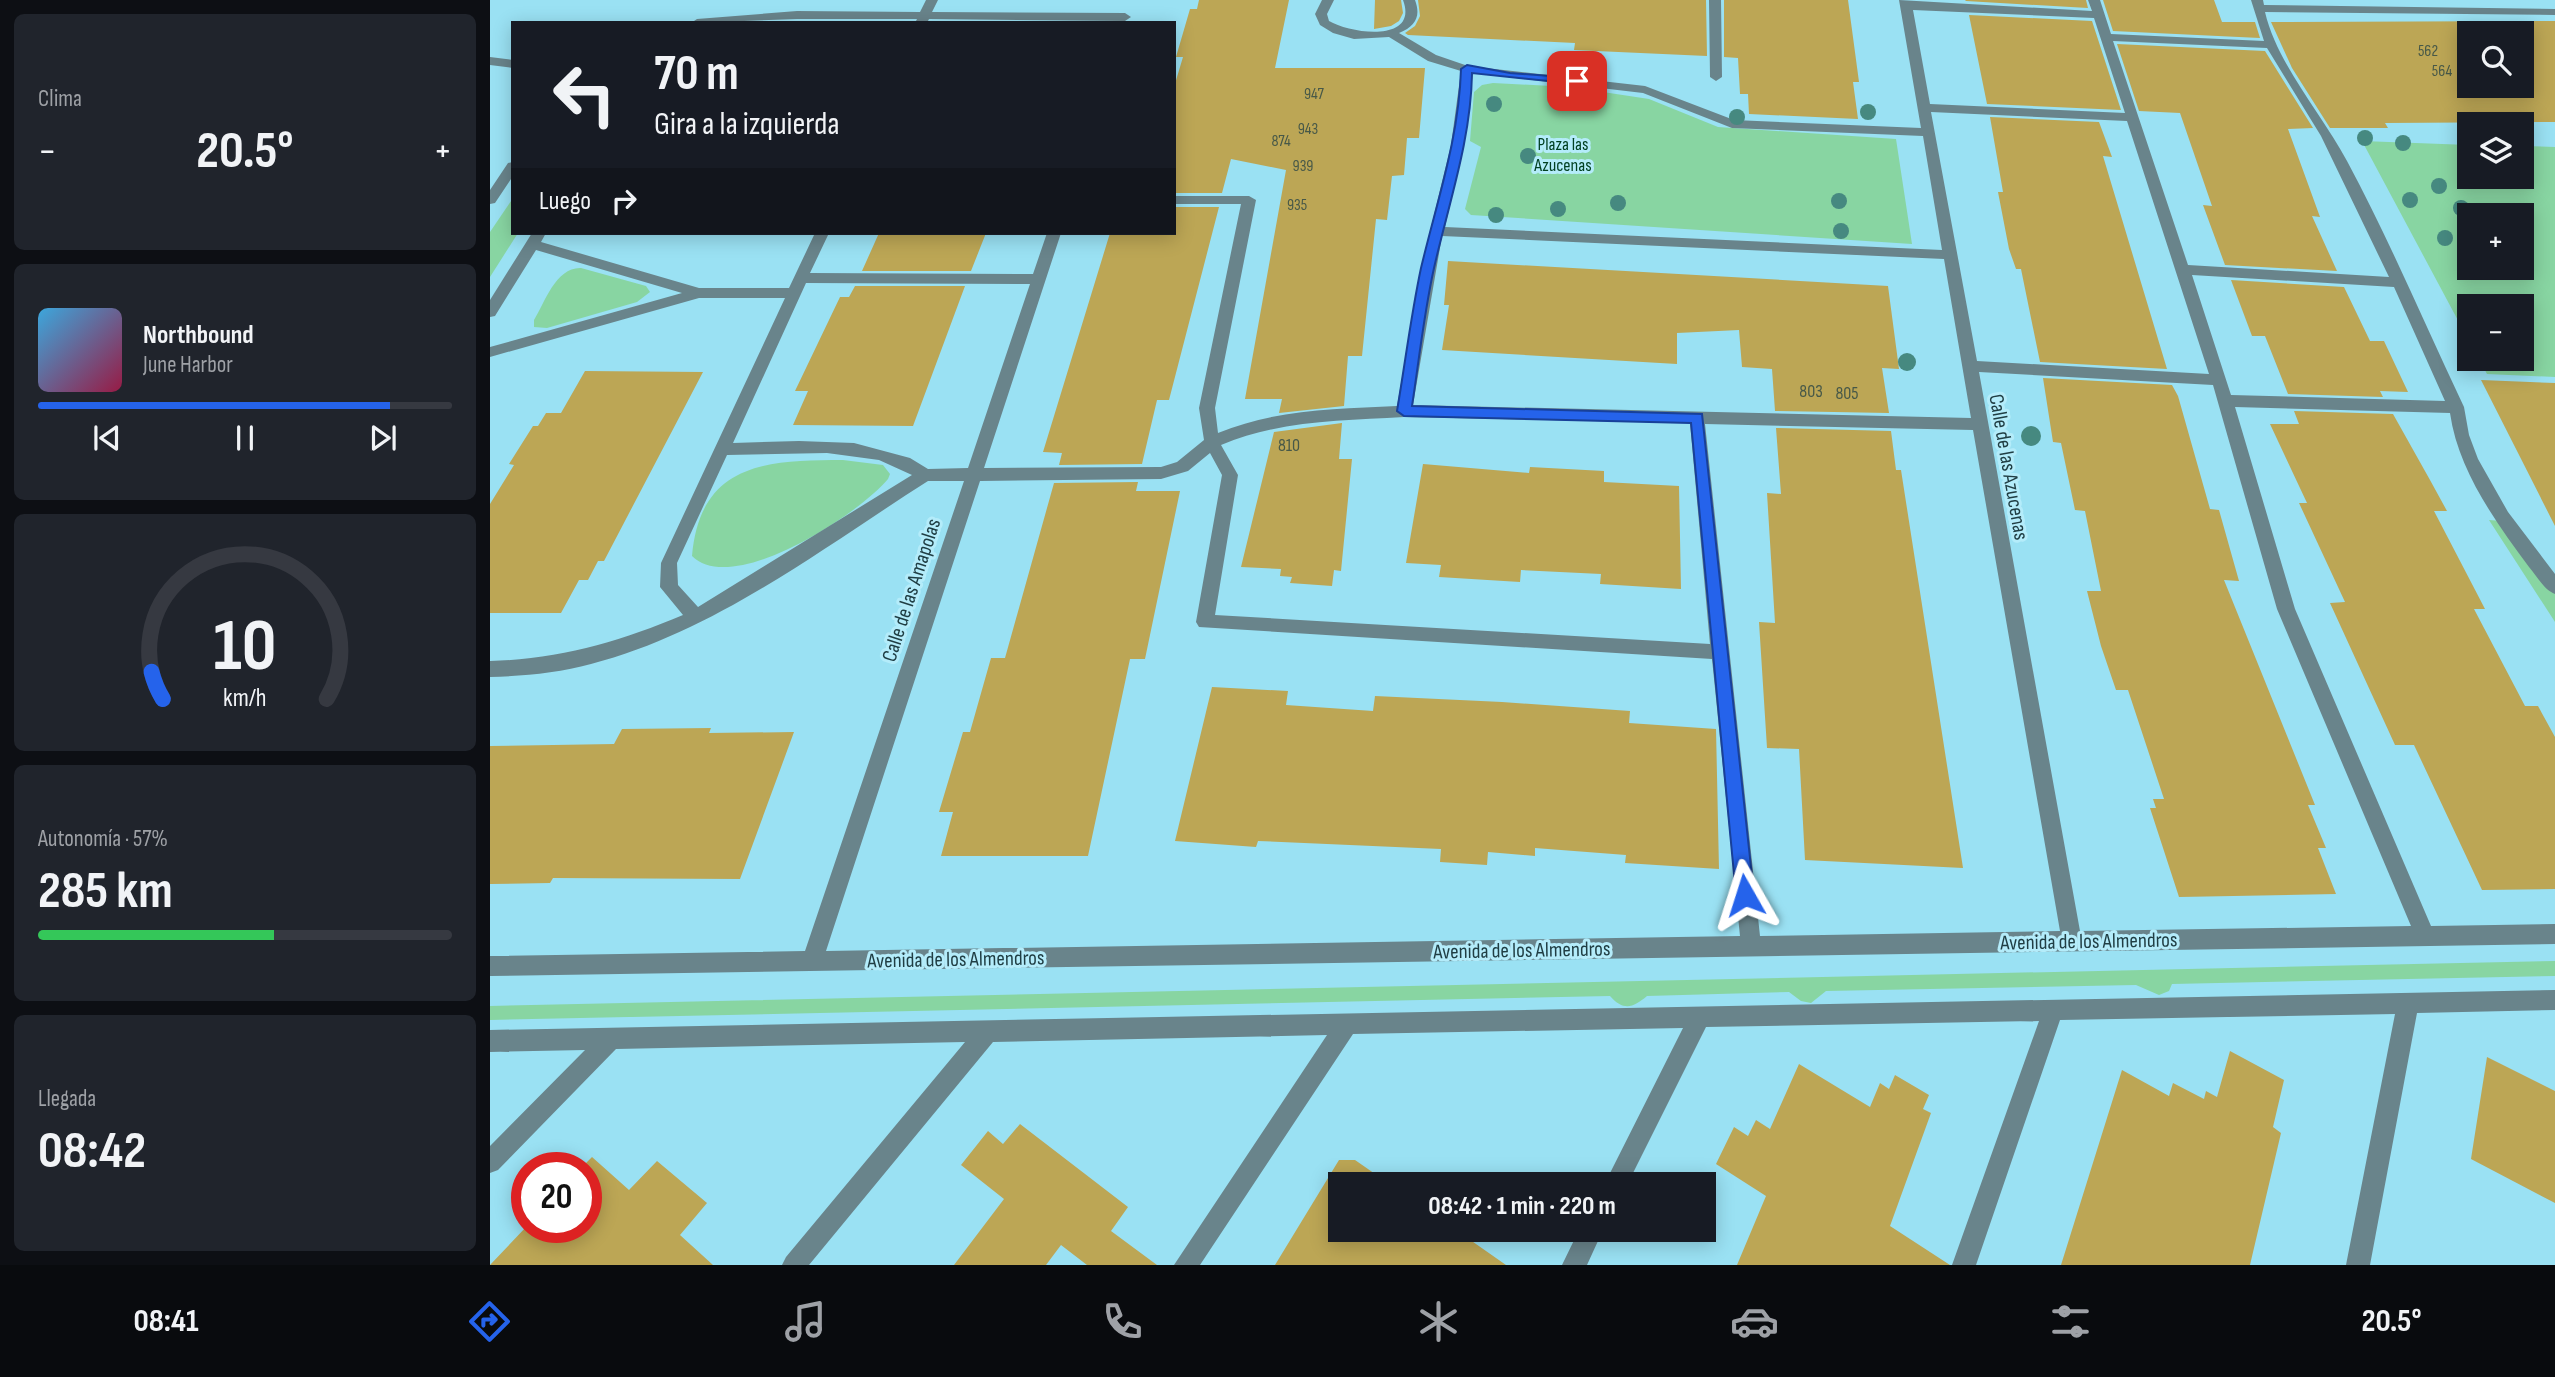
<!DOCTYPE html>
<html lang="es">
<head>
<meta charset="utf-8">
<style>
	body { margin:0; font-family:"Sofia Sans Condensed",sans-serif; background:#20242c; color:#f1f3f6; height:100vh; display:flex; flex-direction:column; font-size:26px; white-space:nowrap }
	* { box-sizing:border-box; margin:0 }
	p { font-size:23px; color:#9ea1a6 }
	.icon { flex:none; width:38px; height:38px; fill:none; stroke:currentColor; stroke-width:2; stroke-linecap:round; stroke-linejoin:round }
	.map { position:relative; flex:1; overflow:hidden }
	.details { display:flex; flex-direction:column; gap:14px; padding:14px; background:#0d0f14; width:490px }
	.details>* { flex:none }
	.hud { position:absolute; left:21px; top:21px; width:665px; height:214px; border-radius:0px; box-shadow:0 4px 18px #0003; background:#171b24; color:#f1f3f6; overflow:hidden }
	.fabs { position:absolute; left:1967px; top:21px; display:grid; gap:14px }
	.fabs a { display:grid; place-items:center; width:77px; height:77px; border-radius:0px; background:#171b24; box-shadow:0 4px 18px #0003; font-size:35px }
	.speed { position:absolute; left:21px; top:1152px; display:flex; gap:14px; font-size:35px; font-weight:700; text-align:center }
	.speed>* { display:grid; place-content:center; width:91px; height:91px; border-radius:50%; background:#171b24; box-shadow:0 4px 18px #0003; line-height:1 }
	.speed .limit { border:10px solid #d22; background:#fff; color:#111 }
	.pin { position:absolute; display:grid; place-items:center; width:60px; height:60px; color:#fff; margin:-30px; border-radius:14px; box-shadow:0 4px 10px #0006 }
	.me { position:absolute; width:77px; margin:-38px; rotate:354deg; stroke-linejoin:round; filter:drop-shadow(0 0 5px #0008) }
	.turn { display:flex; align-items:center; gap:24px; height:147px; padding:0 28px; font-size:32px }
	.turn .icon { width:91px; height:91px; stroke-width:2.5 }
	.turn b { display:block; font-size:49px; line-height:60px }
	.then { display:flex; align-items:center; height:66px; padding:0 28px; background:#0003; gap:14px; font-size:26px }
	.big { font-size:52px; font-weight:700; line-height:1.1 }
	.details .tile { flex:1; display:flex; flex-direction:column; justify-content:center; gap:10px; min-width:0; padding:0 24px; border-radius:10px; background:#20242c }
	.details .dial { align-items:center; gap:0 }
	.dial svg { height:182px; overflow:visible; fill:none; stroke:#363941; stroke-width:7; stroke-linecap:round; text-anchor:middle }
	.dial text { fill:#f1f3f6; stroke:none }
	.song { display:flex; align-items:center; gap:21px }
	.cover { width:84px; height:84px; border-radius:10px; background:linear-gradient(135deg,hsl(200 70% 55%),hsl(340 70% 35%)) }
	.played { height:7px; border-radius:4px; background:linear-gradient(90deg,#2563eb 85%,#363941 85%) }
	.keys { display:flex; justify-content:space-around; direction:ltr }
	.heat { display:flex; justify-content:space-between; align-items:center; font-size:38px; direction:ltr }
	.charge { height:10px; border-radius:5px; background:linear-gradient(90deg,#34c759 57%,#363941 0) }
	.trip { position:absolute; left:838px; top:1172px; width:388px; height:70px; border-radius:0px; background:#171b24; box-shadow:0 4px 18px #0003; font-weight:700; line-height:70px; text-align:center }
	.menu { display:flex; height:112px; justify-content:space-around; align-items:center; background:#090b0e; color:#9ea1a6 }
	.menu .icon { width:49px; height:49px }
	.menu .selected { color:#2563eb }
	.menu b { font-size:32px; color:#f1f3f6 }
	main { display:flex; flex:1; min-height:0 }
	.map>svg:first-child { display:block }
</style>
</head>
<body>
<main>
<section class="details">
<div class="tile"><p>Clima</p>
<div class="heat"><a>−</a><b class="big">20.5°</b><a>+</a></div>
</div>
<div class="tile">
<div class="song"><i class="cover"></i><div><b>Northbound</b><p>June Harbor</p></div></div>
<div class="played"></div>
<div class="keys"><svg class="icon" aria-label="previous" viewBox="0 0 24 24"><path d="M18 5L8 12l10 7zM5 5v14"/></svg><svg class="icon" aria-label="pause" viewBox="0 0 24 24"><path d="M8 5v14M16 5v14"/></svg><svg class="icon" aria-label="next" viewBox="0 0 24 24"><path d="M6 5l10 7-10 7zM19 5v14"/></svg></div>
</div>
<div class="tile dial"><svg viewBox="0 0 100 80">
<path d="M14 69A42 42 0 1 1 86 69"/>
<path d="M14 69A42 42 0 0 1 9 57" stroke="#2563eb"/>
<text x="50" y="56" font-size="32" font-weight="700">10</text>
<text x="50" y="72" font-size="11">km/h</text>
</svg></div>
<div class="tile"><p>Autonomía · 57%</p><b class="big">285 km</b><div class="charge"></div></div>
<div class="tile"><p>Llegada</p><b class="big">08:42</b></div>
</section>
<div class="map">
<svg width="2065" height="1265" viewBox="0 0 2065 1265">
	<rect width="100%" height="100%" fill="#9ae1f3"/>
	<path fill="#88d5a2" fill-rule="evenodd" d="M1003,83L1080,87L1159,99L1228,127L1406,139L1422,244L981,215L975,209L991,147L980,141L984,92L992,85Z
		M1872,141L1979,145V177H2032V146L2065,147V377L1997,374L1989,359H2032V306H1979V341ZM2032,215V268H1979V215Z
		M23,198V233H28L0,277V232Z
		M91,268L156,286L160,292L147,302L57,328L44,327V320C55,302 66,267 91,268Z
		M353,460L393,465L400,474L398,479C369,514 243,597 202,556C210,463 277,460 353,460Z
		M1999,520L2023,522L2065,582V622Z
		M2065,961V976L1682,984L1679,991L1669,995L1646,985L1336,991L1321,1003L1311,1001L1299,992L1157,996C1144,1007 1134,1012 1120,996L0,1020V1006Z"/>
	<path fill="#bca655" fill-rule="evenodd" d="M709,0H799L785,68H935L929,138H917L914,175L902,176L897,220L886,219L872,356H858L854,406L789,413L792,399H755L796,170L741,159L732,193H684V87L693,57H686L700,9H707Z
		M885,0H911L913,13L909,21L901,26L884,29Z
		M928,0H1216L1217,56L1084,50L1085,43L918,35L915,33L925,26L930,16Z
		M1234,0H1358L1369,82H1363L1368,119L1259,114L1258,94H1250L1248,58L1234,57Z
		M1475,0H1596L1598,8L1476,1Z
		M1613,0H1724L1732,22H1765L1770,38L1623,31Z
		M1479,15L1602,21L1631,110L1497,104Z
		M2065,21V122L1895,123L1898,128H1840L1802,68L1781,22ZM1979,33H2032V86H1979Z
		M1627,44L1775,51L1823,128L1798,129L1830,217L1822,216L1847,271L1735,265L1713,205L1722,206L1690,113L1649,111Z
		M1500,117L1609,122L1622,157L1613,156L1677,369L1550,362L1531,269H1526L1519,249L1508,192H1513Z
		M684,207H729L679,400H667L652,464L569,465L572,453L553,452L620,233H684Z
		M389,233H496L481,271H372Z
		M958,261L1398,286L1409,369L1392,368L1399,413L1285,411L1282,369L1252,367L1249,330L1187,333V364L952,350L959,305H954Z
		M1741,280L1854,287L1880,341H1894L1918,392L1890,391L1893,397L1798,394L1775,336H1762Z
		M365,286H475L423,426L303,425L318,391H305L350,297H359Z
		M95,371L213,372L114,561H108L98,580H89L71,613H0V504L24,465L19,464L43,426H48L56,413H71Z
		M1553,378L1682,385L1688,396L1720,509L1729,510L1749,581L1734,580L1825,805H1818L1836,848H1828L1846,894L1689,897L1660,808H1666L1663,799H1674L1638,690H1626L1611,646L1597,591H1611L1595,511L1585,510L1571,443L1563,442Z
		M1991,380L2065,383V526Z
		M1804,411L1903,414L1940,480L1957,511H1944L1995,609H1984L2035,706H2048L2065,737V889L1992,890L1924,745H1905L1840,603L1855,602L1809,503H1817L1780,424H1809Z
		M852,423L849,459H862L851,571L844,570L842,586L800,583L802,577L790,576L791,569L751,567L784,432Z
		M1286,428L1401,431L1406,470H1411L1473,868L1315,860L1309,749L1277,748L1269,622L1285,623L1277,493L1291,494Z
		M933,464L1039,473L1040,467L1114,471V482L1189,486L1191,589L1110,584L1111,574L1031,570L1030,582L949,577L951,565L916,563Z
		M648,482L646,491H690L655,659H640L598,856H451L463,812H449L473,732H480L501,658H515L564,483Z
		M722,687L798,691L796,705L883,711L885,696L1012,702L1140,711L1139,723L1226,729L1229,869L1135,863L1136,855L1045,848V856L998,852L997,865L950,862L951,849L768,841L766,847L685,841Z
		M221,728L219,733L304,732L250,879L63,878L60,883L0,884V746L124,744L132,729Z
		M1740,1051L1794,1080L1783,1127L1791,1133L1760,1265H1571L1632,1070L1679,1096L1683,1083L1714,1099L1716,1091L1727,1097Z
		M1997,1057L2065,1091V1203L1981,1159Z
		M1309,1064L1380,1107L1390,1083L1399,1089L1405,1075L1439,1095L1433,1109L1441,1113L1400,1226L1460,1265H1247L1276,1196L1226,1164L1244,1127L1258,1136L1266,1120L1280,1129Z
		M530,1124L638,1207L621,1231L667,1265H597L571,1245L556,1265H464L514,1199L471,1165L498,1131L513,1144Z
		M102,1157L139,1190L167,1161L217,1203L190,1235L223,1265H0L37,1226L96,1227V1167H92Z
		M849,1160H865L901,1185H850V1230H966L1016,1265H785Z"/>
	<g fill="none" stroke-linecap="round" stroke-linejoin="round">
		<path fill="#69848b" fill-rule="evenodd" d="M436,0H448L442,12L635,13L641,17L635,21L439,19L437,23H425L427,19H307L201,23L207,19L307,11L430,12Z
			M832,0H844L837,14L839,21C861,34 929,43 913,0H925C931,16 926,26 909,33L946,55L978,66L1155,86L1244,120L1431,128L1409,0L1602,11L1598,0H1610L1621,34L1774,41L1761,0H1773L1774,5L2065,9V15L1775,12C1787,64 1832,114 1857,161C1900,241 1935,325 1974,407L1979,435L1988,459L2018,512L2065,574V594C2054,590 2047,576 2039,567C2005,521 1968,470 1960,413L1745,407L1805,609L1941,926L2065,924V944L0,976V956L315,951L474,481H438C331,549 225,632 101,664C69,673 33,676 0,677V661C70,659 129,642 193,615L170,587L171,563L295,298H209L0,357V347L192,293L46,250L5,316L0,317V300L42,233H56L51,242L209,288H299L325,233H339L320,273L543,274L557,233H571L494,468L671,467L687,462L714,440L709,408L751,204H684V196H759L766,200L725,408L728,433C786,409 846,409 907,406L931,268L961,145L971,71L938,61L899,37L864,39L843,33L830,25L825,14ZM1423,10L1604,18L1635,113L1440,104ZM1623,41L1777,48L1831,136L1899,277L1698,265ZM983,73L1153,93L1242,128L1433,136L1452,250L955,227L974,145ZM1441,112L1637,121L1719,374L1487,361ZM952,236L1454,259L1481,418L923,405ZM1702,275L1904,287L1955,401L1741,395ZM316,283L540,284L478,468L438,469L420,458L364,443L309,441L243,443ZM1489,372L1723,385L1787,609L1921,926L1590,931ZM914,417L1200,423L1220,644L725,615L748,475L731,445C790,420 851,421 914,417ZM1215,424L1483,430L1570,931L1270,936ZM337,453L389,460L422,475L208,607L188,585L187,563L237,455ZM720,453L732,475L706,622L709,627L1222,659L1250,936L336,951L490,481L671,479L698,471Z
			M1219,0H1231L1232,77L1226,81L1220,77Z
			M0,57L23,60V68L0,65Z
			M23,162V176L5,203L0,204V190L18,163Z
			M2065,990V1010L1927,1013L1880,1265H1856L1905,1014L1570,1020L1486,1265H1462L1549,1021L1216,1027L1137,1185H1114L1193,1028L863,1034L710,1265H684L837,1035L503,1042L319,1265H292L296,1257L475,1042L126,1049L8,1170L0,1173V1146L95,1050L0,1052V1030Z
			M1089,1230H1113L1097,1265H1072Z"/>
	</g>
	<g fill="#468980">
		<circle cx="1004" cy="104" r="8"/>
		<circle cx="1378" cy="112" r="8"/>
		<circle cx="1247" cy="117" r="8"/>
		<circle cx="1875" cy="138" r="8"/>
		<circle cx="1913" cy="143" r="8"/>
		<circle cx="1038" cy="156" r="8"/>
		<circle cx="1949" cy="186" r="8"/>
		<circle cx="1920" cy="200" r="8"/>
		<circle cx="1349" cy="201" r="8"/>
		<circle cx="1128" cy="203" r="8"/>
		<circle cx="1971" cy="208" r="8"/>
		<circle cx="1068" cy="209" r="8"/>
		<circle cx="1006" cy="215" r="8"/>
		<circle cx="1351" cy="231" r="8"/>
		<circle cx="1955" cy="238" r="8"/>
		<circle cx="1417" cy="362" r="9"/>
		<circle cx="1541" cy="436" r="10"/>
	</g>
	<path fill="#2563eb" stroke="#184099" stroke-width="2" d="M977,65L1020,73L1087,78L1092,81L1087,84L982,73C981,140 959,202 944,268C934,313 929,360 922,406L1212,414L1264,895L1262,901L1255,903L1249,901L1246,895L1201,423L914,416L907,411C915,364 921,315 931,268C947,201 969,138 971,69Z"/>
	<g text-anchor="middle" stroke-width="6" stroke-linejoin="round" paint-order="stroke">
		<g font-size="16" fill="#475848">
			<text x="1938" y="56">562</text>
			<text x="1952" y="76">564</text>
			<text x="824" y="99">947</text>
			<text x="818" y="134">943</text>
			<text x="791" y="146">874</text>
			<text x="813" y="171">939</text>
			<text x="807" y="210">935</text>
		</g>
		<g font-size="18" fill="#024122" stroke="#b4ecfa">
			<text x="1073" y="150">Plaza las<tspan x="1073" dy="21">Azucenas</tspan></text>
		</g>
		<g font-size="18" fill="#475848">
			<text x="1321" y="397">803</text>
			<text x="1357" y="399">805</text>
			<text x="799" y="451">810</text>
		</g>
		<g font-size="21" fill="#203e44" stroke="#b4ecfa">
			<text transform="translate(1519 467) rotate(80)" y="7">Calle de las Azucenas</text>
			<text transform="translate(421 590) rotate(-72)" y="7">Calle de las Amapolas</text>
			<text transform="translate(1599 941) rotate(-1)" y="7">Avenida de los Almendros</text>
			<text transform="translate(1032 950) rotate(-1)" y="7">Avenida de los Almendros</text>
			<text transform="translate(466 959) rotate(-1)" y="7">Avenida de los Almendros</text>
		</g>
	</g>
</svg>
<div class="fabs">
<a><svg class="icon" aria-label="search" viewBox="0 0 24 24"><circle cx="10" cy="10" r="6"/><path d="M15 15l6 6"/></svg></a>
<a><svg class="icon" aria-label="layers" viewBox="0 0 24 24"><path d="M12 4l9 5-9 5-9-5zM3 14l9 5 9-5"/></svg></a>
<a>+</a>
<a>−</a>
</div>
<div class="speed"><div class="limit">20</div></div>
<div class="pin" style="left:1087px;top:81px;background:#d93025"><svg class="icon" aria-label="arrive" viewBox="0 0 24 24"><path d="M6 21V4h12l-3 4 3 4H6"/></svg></div>
<svg class="me" style="left:1255px;top:895px" viewBox="-20 -20 40 40"><path d="M0-17L14 15 0 8-14 15z" fill="#2563eb" stroke="#fff" stroke-width="4"/></svg>
<div class="trip">08:42 · 1 min · 220 m</div>
<div class="hud">
<div class="turn"><svg class="icon" aria-label="left" viewBox="0 0 24 24"><path d="M17 20v-9H6M10 6l-5 5 5 5"/></svg><div><b>70 m</b>Gira a la izquierda</div></div>
<div class="then">Luego<svg class="icon" aria-label="right" viewBox="0 0 24 24"><path d="M7 20v-9h11M14 6l5 5-5 5"/></svg></div>
</div>
</div>
</main>
<nav class="menu">
<b>08:41</b>
<svg class="icon selected" aria-label="directions" viewBox="0 0 24 24"><path d="M12 3l9 9-9 9-9-9zM9 14v-3h6M13 9l2 2-2 2"/></svg>
<svg class="icon" aria-label="music" viewBox="0 0 24 24"><path d="M9 18V5l10-2v13"/><circle cx="6" cy="18" r="3"/><circle cx="16" cy="16" r="3"/></svg>
<svg class="icon" aria-label="phone" viewBox="0 0 24 24"><path d="M5 4h4l2 5-3 2q2 4 5 5l2-3 5 2v4C11 20 4 13 5 4z"/></svg>
<svg class="icon" aria-label="climate" viewBox="0 0 24 24"><path d="M12 3v18M4 7l16 10M4 17L20 7"/></svg>
<svg class="icon" aria-label="car" viewBox="0 0 24 24"><path d="M5 17H2v-5l4-1 3-4h7l3 4 3 1v5h-3M9 17h6M6 11h13"/><circle cx="7" cy="17" r="2"/><circle cx="17" cy="17" r="2"/></svg>
<svg class="icon" aria-label="filters" viewBox="0 0 24 24"><path d="M4 7h16M4 17h16"/><circle cx="9" cy="7" r="2"/><circle cx="15" cy="17" r="2"/></svg>
<b>20.5°</b>
</nav>
</body>
</html>
